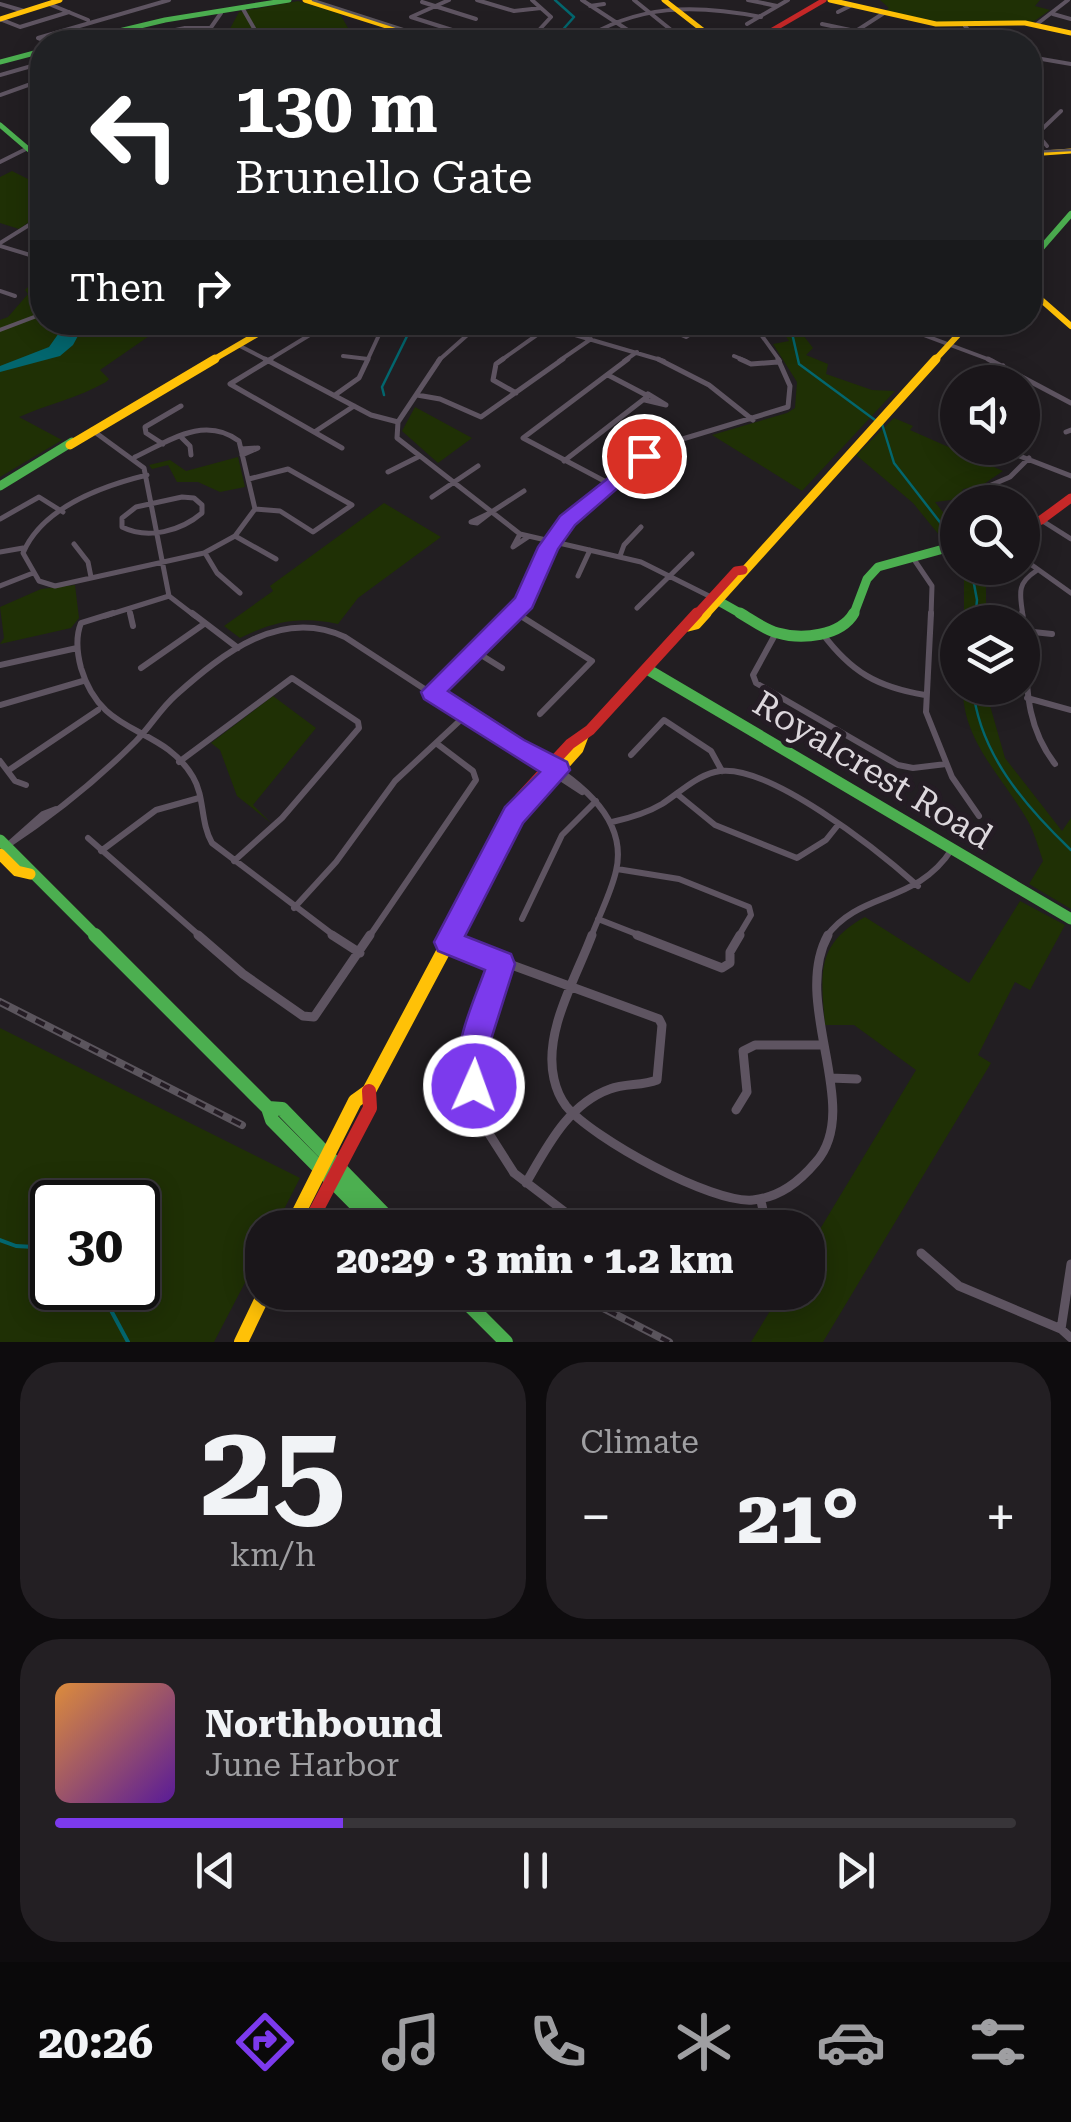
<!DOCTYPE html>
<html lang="en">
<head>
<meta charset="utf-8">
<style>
	body { margin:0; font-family:"Roboto Serif",serif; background:#231f23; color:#f1f3f6; height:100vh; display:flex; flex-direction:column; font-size:38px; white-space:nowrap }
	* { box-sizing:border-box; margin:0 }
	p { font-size:32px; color:#9f9fa2 }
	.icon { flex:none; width:55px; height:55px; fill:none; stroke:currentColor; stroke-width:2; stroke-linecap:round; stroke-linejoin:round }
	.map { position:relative; height:1342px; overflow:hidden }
	.panel { display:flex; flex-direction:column; gap:20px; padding:20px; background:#0e0c0e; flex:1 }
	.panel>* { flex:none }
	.hud { position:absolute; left:30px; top:30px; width:1012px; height:305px; border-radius:40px; box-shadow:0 5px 25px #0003,0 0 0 2px #383539; background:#202124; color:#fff; overflow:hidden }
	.buttons { position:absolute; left:940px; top:365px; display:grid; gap:20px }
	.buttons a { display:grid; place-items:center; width:100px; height:100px; border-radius:50%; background:#1a161a; box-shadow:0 5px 25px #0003,0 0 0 2px #383539; font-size:50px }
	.speed { position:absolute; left:30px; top:1180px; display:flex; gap:20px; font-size:50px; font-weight:700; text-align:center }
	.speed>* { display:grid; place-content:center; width:130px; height:130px; border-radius:50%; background:#1a161a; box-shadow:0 5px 25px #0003,0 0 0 2px #383539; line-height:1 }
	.speed .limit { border:5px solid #111; border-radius:15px; background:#fff; color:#111 }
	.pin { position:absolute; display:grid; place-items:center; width:85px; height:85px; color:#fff; margin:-42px; border:5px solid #fff; border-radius:50%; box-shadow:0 2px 10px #0007 }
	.me { position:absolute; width:110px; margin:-55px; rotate:2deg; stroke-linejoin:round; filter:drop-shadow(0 0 8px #0008) }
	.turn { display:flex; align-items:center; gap:35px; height:210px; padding:0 40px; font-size:45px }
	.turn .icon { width:130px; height:130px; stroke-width:2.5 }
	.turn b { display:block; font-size:70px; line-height:85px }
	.then { display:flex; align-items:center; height:95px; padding:0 40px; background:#0003; gap:20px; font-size:38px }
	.big { font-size:75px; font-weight:800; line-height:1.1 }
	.panel .card { flex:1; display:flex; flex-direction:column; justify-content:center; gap:15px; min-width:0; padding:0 35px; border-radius:40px; background:#231f23 }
	.panel .dial { align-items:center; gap:0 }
	.dial b { font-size:130px; line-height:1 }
	.song { display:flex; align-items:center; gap:30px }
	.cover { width:120px; height:120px; border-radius:15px; background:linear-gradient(135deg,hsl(30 70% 55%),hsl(270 70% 35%)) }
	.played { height:10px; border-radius:5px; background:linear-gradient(90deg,#7c3aed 30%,#383539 30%) }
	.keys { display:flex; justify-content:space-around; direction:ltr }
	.heat { display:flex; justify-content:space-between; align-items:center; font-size:55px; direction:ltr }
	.panel .tiles { flex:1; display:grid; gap:20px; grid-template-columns:1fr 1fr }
	.card:last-child { grid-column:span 2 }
	.trip { position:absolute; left:245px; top:1210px; width:580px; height:100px; border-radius:40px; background:#1a161a; box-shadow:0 5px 25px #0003,0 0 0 2px #383539; font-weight:800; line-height:100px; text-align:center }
	.tabs { display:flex; height:160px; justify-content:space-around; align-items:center; background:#0a090a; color:#9f9fa2 }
	.tabs .icon { width:70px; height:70px }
	.tabs .active { color:#7c3aed }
	.tabs b { font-size:45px; color:#f1f3f6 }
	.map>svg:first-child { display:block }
</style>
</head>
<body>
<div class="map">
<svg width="1071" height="1342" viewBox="0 0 1071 1342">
	<rect width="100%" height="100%" fill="#221e22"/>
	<path fill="#1f3005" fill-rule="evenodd" d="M880,0H1040L1035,6L1050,10L1033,22L977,23H943L885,11L889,8Z
		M298,1L340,14L356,42H218L226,36L239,12Z
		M12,171L34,182L42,178V190L32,199L42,203V213L19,229L0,223V177Z
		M42,273V322L168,323L100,370L109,379L106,382C78,398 48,404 19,417L62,440L0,477V320L8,317L28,294L25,290Z
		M777,323H794L813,348L806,355L828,364L826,374L872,390L895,391L802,491L712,435L787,413L795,408L797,382L773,344L789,341Z
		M415,407L472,438L438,463L402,431Z
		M894,418L913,426L910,430L1003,471L981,486L963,489L959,499L935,502L957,530V537L944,541L913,503L856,455Z
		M238,457L245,487L220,492L198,482H177L168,465L152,469L149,465L170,460L186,471Z
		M384,503L441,537L358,598L338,624C301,616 274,621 240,638L224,626L273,591L270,586Z
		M964,568H986V622H964Z
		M75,585L79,618L71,628L0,644L4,638L0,607L41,589Z
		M963,688H985L1005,758L1062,831L1071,818V909L1029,884L1043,861C1039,849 1035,835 1029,823C1005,779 962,742 963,688Z
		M273,696L316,728L253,805L271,823L237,796L220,750L211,743Z
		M1020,901L1065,925L1030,990L1015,982L978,1055L991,1063L823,1342H751L781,1293L808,1292V1249L916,1070L854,1025H825C821,975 815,944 865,917L969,983Z
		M0,1028L300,1178L275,1227L262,1228V1250L214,1342H0ZM52,1202H138V1288H52Z"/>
	<path fill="#03666e" d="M66,323H85L73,345L60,356L0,372V366L49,347Z"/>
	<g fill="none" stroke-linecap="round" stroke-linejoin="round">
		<path stroke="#03666e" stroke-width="2.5" d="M552,42L574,17L555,0
			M785,322L792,333L799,364L875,420
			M384,395L382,387L414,322
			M882,424L894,463L953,539
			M971,568L977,600L975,622
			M973,688C979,753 1025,806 1071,850"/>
		<path stroke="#03666e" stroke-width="4" d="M0,1240L16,1246L52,1248
			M99,1288L128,1342"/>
		<path stroke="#5e5461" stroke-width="4" d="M449,0L411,17L490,42
			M477,0L514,11L541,8
			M582,0L646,42
			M634,0L686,42
			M748,0L777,6
			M422,2L476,19
			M0,4L24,11
			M49,4L88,20
			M590,6L604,4
			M243,9L255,30L249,42
			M838,12L852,5
			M1053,14L1071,19
			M0,19L20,27L69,12
			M747,24L788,0
			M822,24L855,31
			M1037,24L1068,0
			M965,26L978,42
			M536,36L575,42
			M49,42L38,38L169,0
			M118,42L185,28H209
			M188,42L205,36L221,13
			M528,42L551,17L532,0
			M579,42C637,4 694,4 761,17
			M625,42L641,40
			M839,42L884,13
			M1030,57L1071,64
			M0,75L42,63
			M0,95L42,80
			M1047,146L1037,134L1061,111
			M0,162L30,147
			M0,243L42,217
			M0,246L30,255L42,245
			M0,291L15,296
			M548,322L575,335L664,361
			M651,322L686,337L709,322
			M752,322L780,361
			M889,322L993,361
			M0,330L42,314
			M240,346L269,361
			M343,356L368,359
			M734,356L746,361
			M267,361L331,322
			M367,361L385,322
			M438,361L482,322
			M500,361L551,325
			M559,361L591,339
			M624,361L637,352"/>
		<path stroke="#5e5461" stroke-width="5" d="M265,359L371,415L398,422
			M271,359L230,384L342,448
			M440,359L398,422L397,438L520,534L641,562L711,597
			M503,359L496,364L493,380L516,393
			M658,359L709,385L753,420
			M740,359L751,364L778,362
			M988,359L1071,403
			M981,382L1003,366
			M335,395L359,378L368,359
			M417,395L440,399L481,417L563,359
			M645,400L666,405L648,394
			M958,410L948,423L958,431
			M92,430L144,468L169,596L195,616
			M316,431L354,406
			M1066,432L1071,430
			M181,437L190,446L191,455
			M163,444L146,433L145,427L181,406
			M999,448L1071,476
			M241,449L258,448L242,455
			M135,457C169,441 204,415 239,441L255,509L235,536L204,553L55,586L39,581L23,553C42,508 102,486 147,475
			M564,461L648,396L608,375
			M388,472L418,457
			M249,479L288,469L352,505L313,532L280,511L255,509
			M610,484L523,438L628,359
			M182,497L194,498L202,505V513C181,531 148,540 122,527V518L136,507Z
			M432,497L478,466
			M970,502L968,495L1010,477L1029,458
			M490,513L477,523L471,522Z
			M490,513L524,491
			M0,519L39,497L63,512
			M1041,520L1071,539
			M520,534L513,547L528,537
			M235,536L276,559
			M74,544L88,562L91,577
			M0,552L23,548
			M205,553L217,573L240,593
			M620,556L624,545L641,527
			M913,558L932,586L931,616
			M1022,558L1071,593
			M578,576L590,550
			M0,586L33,573
			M637,608L692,554
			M129,609L131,616
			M516,613L520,616
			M105,616L169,596
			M511,616L524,603L549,547L567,520L636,462L666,444L788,407L790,386L778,359
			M1023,616C1020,594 1016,584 1036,571"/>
		<path stroke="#5e5461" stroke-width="6" d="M113,613L81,623C75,638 77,653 81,668C102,739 161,723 193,777C205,797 200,822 212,843L336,937
			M130,613L133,626
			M192,613L238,648
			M516,613L592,661L540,714
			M931,613L926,712L952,777L979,816
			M1022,613C1029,668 1019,718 1055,764
			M1024,631L1052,634
			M776,633L753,675L756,683L898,765L913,768L946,764
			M822,633C851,672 877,687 925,695
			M473,650L502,668
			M0,665L77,648
			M141,668L204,624
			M432,692L513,613
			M1027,698L1071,710
			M0,705L83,681
			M515,747L524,748C566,774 630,811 616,871C611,893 599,916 591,937
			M631,755L664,720L711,751L722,771
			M0,761L15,781L26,785
			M179,762L292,678L358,722L359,728L282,818L234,861
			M9,770L98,710
			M677,794L715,825L797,858L826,840L838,825
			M612,822C630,818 647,813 662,804C679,793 695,777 715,772C765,759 881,853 918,886
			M88,838L201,937
			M7,846L43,814L56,809
			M5,847C52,816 96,781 136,741C150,727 161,708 176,695C223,653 281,607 345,637L582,792
			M101,851L156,810L199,798
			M617,869L679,879L749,907L751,915L738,937
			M294,908L336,862L395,781L467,714
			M522,919L562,835L596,801
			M598,919L644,937
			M369,937L476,780L473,771L436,743
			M826,937C860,890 916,905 952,849"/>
		<path stroke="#5e5461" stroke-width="9" d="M198,935L243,974L303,1016L314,1017L370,935
			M332,935L360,953
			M592,935C576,978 543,1032 554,1079C556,1088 560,1098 566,1106C592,1138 712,1204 753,1200C780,1197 799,1182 816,1162C864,1107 790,1004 828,935
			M637,935L722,968L730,963V952L740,935
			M449,942L659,1019L662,1025L657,1080C642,1086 625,1083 610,1089C568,1104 547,1147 526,1183
			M501,963L480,1019L471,1063L486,1129L514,1173L586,1228
			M830,1078L857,1079
			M736,1110L747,1092L743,1051L755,1045H823
			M761,1201L767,1228
			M921,1253L959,1286L1061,1329L1071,1338
			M716,1292H730
			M1061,1329L1071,1264"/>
		<path stroke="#4caf50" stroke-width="5" d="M73,42L165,20L289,0
			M0,62L42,51
			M0,125L41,160"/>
		<path stroke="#4caf50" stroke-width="6" d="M38,158L42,161
			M1030,261L1071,214"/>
		<path stroke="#4caf50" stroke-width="9" d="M0,486L72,442
			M715,599L745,616
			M853,616L867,579L878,567L958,545"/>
		<path stroke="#4caf50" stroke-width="11" d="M740,613C752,620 765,630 778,633C802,640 841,636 854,613
			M647,669L1071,919
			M0,840L97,937"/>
		<path stroke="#4caf50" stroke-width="14" d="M95,935L268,1108L272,1120L379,1228
			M268,1108L282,1109L390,1220L392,1228
			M456,1292L506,1342"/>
		<path stroke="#ffc107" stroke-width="5" d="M305,0L437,42
			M664,0L718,42
			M830,0L936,24L1025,23L1071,33
			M0,19L60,0
			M1030,154L1071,151"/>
		<path stroke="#ffc107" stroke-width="6" d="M1030,290L1071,326
			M211,361L278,322
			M934,361L970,322"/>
		<path stroke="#ffc107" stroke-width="9" d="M70,445L215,359
			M704,616L936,359"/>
		<path stroke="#ffc107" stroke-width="11" d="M688,626L696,624L706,613
			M520,807L529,804L578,749L583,736
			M0,854L17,871L30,874
			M451,937L459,922"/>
		<path stroke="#ffc107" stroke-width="14" d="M291,1228L355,1101L369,1091L452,935
			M241,1342L265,1292"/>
		<path stroke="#c62828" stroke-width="5" d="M752,42L824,0"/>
		<path stroke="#c62828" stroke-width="9" d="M1022,528L1041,520L1071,498
			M695,616L736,571L743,570"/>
		<path stroke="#c62828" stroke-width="11" d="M459,922L520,807V798L570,744L590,730L697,613"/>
		<path stroke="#c62828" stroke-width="14" d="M307,1228L370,1108L369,1091"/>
		<path stroke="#5b555d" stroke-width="2.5" d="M313,0L443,42
			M1030,152L1071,150"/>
		<g stroke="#5b555d" stroke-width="8">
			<path id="rail" d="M0,1002L242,1125
				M415,1213L443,1228
				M572,1292L669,1342"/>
		</g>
		<use href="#rail" stroke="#241c24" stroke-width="4" stroke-dasharray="10" stroke-linecap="butt"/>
	</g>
	<path fill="#7c3aed" stroke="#51269a" stroke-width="2.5" d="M644,450L650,452V460L575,525L558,549L532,608L448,691L524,740L567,762L570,770L523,823L465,936L511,954L515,964L488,1049L490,1086L485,1096L474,1101L464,1096C447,1055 471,1009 485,970L438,951L434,942L505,807L540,772L424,699L421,692L515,598L538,547L560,516Z"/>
	<g text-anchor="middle" stroke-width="10" stroke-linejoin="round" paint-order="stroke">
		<g font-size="35" fill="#dcd7dc" stroke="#241c24">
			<text transform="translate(873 770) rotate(31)" y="12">Royalcrest Road</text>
		</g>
	</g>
</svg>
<div class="buttons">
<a><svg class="icon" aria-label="sound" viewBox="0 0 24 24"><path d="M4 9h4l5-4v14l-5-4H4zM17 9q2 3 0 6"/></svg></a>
<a><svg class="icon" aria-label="search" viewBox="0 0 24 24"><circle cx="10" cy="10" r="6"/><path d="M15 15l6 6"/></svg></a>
<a><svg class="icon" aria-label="layers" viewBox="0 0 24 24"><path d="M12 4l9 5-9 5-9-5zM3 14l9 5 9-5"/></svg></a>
</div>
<div class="speed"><div class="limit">30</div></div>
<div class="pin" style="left:644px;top:456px;background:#d93025"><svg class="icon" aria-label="arrive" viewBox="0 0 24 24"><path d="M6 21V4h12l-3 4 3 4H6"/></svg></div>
<svg class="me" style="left:474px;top:1086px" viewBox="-20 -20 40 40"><circle r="17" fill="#7c3aed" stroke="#fff" stroke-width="3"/><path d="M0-11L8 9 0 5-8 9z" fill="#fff"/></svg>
<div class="trip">20:29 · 3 min · 1.2 km</div>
<div class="hud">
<div class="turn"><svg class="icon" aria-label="left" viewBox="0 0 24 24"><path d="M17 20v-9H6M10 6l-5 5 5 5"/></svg><div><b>130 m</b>Brunello Gate</div></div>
<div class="then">Then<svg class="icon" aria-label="right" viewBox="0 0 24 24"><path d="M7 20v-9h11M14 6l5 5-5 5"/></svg></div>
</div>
</div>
<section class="panel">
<div class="tiles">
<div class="card dial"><b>25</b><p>km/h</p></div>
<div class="card"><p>Climate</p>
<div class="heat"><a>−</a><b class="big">21°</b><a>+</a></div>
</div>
<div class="card">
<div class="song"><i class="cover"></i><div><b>Northbound</b><p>June Harbor</p></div></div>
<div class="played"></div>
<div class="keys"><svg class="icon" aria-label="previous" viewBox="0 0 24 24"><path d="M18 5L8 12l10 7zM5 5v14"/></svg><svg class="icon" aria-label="pause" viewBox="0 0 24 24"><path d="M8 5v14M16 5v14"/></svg><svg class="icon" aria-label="next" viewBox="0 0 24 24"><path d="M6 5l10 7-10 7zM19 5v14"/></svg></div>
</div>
</div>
</section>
<nav class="tabs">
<b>20:26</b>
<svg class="icon active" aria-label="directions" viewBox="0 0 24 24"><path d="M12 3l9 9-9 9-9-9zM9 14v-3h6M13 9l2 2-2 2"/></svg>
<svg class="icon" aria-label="music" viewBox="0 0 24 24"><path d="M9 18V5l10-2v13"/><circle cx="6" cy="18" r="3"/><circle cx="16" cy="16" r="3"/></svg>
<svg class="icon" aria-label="phone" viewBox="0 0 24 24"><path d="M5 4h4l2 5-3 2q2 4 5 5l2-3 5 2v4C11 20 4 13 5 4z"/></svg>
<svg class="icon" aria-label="climate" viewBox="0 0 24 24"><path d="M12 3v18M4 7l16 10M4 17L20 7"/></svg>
<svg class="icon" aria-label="car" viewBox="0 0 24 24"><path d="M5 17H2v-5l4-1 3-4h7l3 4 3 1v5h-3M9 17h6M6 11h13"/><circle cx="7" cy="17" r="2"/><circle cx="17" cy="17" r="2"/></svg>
<svg class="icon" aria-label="filters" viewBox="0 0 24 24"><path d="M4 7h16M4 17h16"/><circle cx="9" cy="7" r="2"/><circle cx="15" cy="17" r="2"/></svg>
</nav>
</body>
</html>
